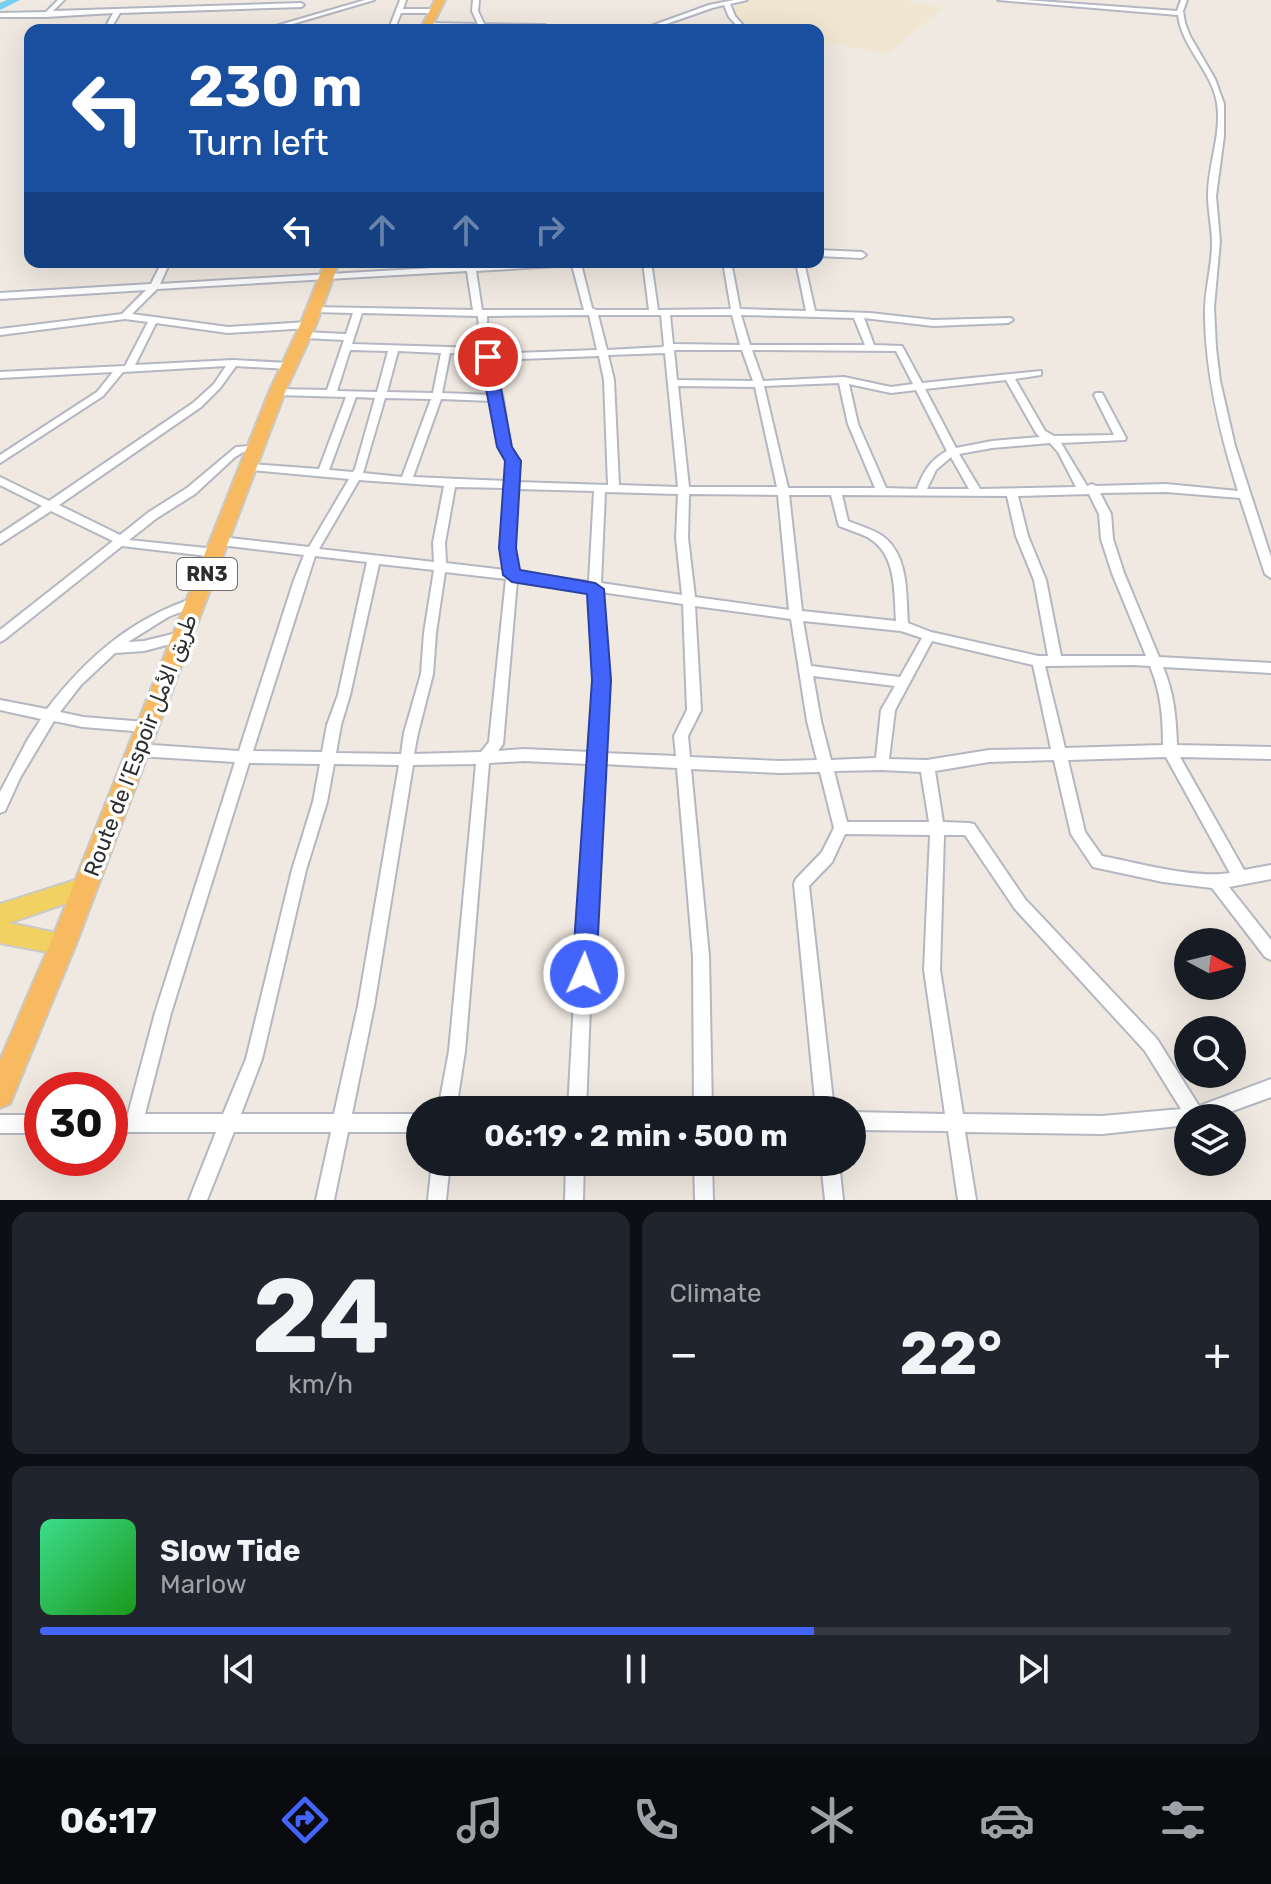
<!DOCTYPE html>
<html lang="en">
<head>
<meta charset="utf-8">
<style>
	body { margin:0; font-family:Rubik,Cairo,sans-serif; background:#20242c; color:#f1f3f6; height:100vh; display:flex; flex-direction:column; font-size:30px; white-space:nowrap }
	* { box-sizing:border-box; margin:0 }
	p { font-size:26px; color:#9ea1a6 }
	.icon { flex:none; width:44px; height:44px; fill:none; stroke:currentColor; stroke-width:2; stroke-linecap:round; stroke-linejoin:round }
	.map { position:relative; height:1200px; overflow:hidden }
	.details { display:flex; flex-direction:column; gap:12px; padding:12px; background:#0d0f14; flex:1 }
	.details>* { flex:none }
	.hud { position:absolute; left:24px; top:24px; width:800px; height:244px; border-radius:16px; box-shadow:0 8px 32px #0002; background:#1a4fa0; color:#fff; overflow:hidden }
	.needle { width:52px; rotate:97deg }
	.tools { position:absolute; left:1174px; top:928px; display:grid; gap:16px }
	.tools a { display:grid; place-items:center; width:72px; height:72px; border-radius:50%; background:#171b24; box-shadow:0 8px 32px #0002; font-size:40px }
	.speed { position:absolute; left:24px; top:1072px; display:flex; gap:16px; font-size:40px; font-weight:700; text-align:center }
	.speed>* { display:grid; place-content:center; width:104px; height:104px; border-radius:50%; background:#171b24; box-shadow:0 8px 32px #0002; line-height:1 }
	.speed .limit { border:12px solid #d22; background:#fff; color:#111 }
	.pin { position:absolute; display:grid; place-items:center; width:68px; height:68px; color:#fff; margin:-34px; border:4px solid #fff; border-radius:50%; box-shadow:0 2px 8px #0007 }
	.me { position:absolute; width:88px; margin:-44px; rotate:2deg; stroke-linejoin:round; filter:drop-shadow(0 0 6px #0008) }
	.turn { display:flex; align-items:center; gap:28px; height:168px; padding:0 32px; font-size:36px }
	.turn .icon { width:104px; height:104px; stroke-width:2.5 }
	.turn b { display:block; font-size:56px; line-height:68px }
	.lanes { display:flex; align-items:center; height:76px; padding:0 32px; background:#0003; justify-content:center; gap:40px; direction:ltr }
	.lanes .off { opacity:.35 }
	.big { font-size:60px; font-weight:700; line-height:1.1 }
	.details .card { flex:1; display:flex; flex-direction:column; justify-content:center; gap:12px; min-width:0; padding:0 28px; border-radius:16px; background:#20242c }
	.details .dial { align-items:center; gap:0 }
	.dial b { font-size:104px; line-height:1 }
	.song { display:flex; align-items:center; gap:24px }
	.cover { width:96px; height:96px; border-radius:12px; background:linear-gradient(135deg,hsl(150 70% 55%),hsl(120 70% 35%)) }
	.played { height:8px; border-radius:4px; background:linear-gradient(90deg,#4264fb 65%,#363941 65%) }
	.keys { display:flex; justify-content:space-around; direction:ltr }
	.heat { display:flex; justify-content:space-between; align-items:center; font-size:44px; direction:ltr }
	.details .tiles { flex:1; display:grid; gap:12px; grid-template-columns:1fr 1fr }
	.card:last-child { grid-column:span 2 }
	.trip { position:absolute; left:406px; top:1096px; width:460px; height:80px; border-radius:40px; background:#171b24; box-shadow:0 8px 32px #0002; font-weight:700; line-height:80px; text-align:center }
	.dock { display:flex; height:128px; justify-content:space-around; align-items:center; background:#090b0e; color:#9ea1a6 }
	.dock .icon { width:56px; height:56px }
	.dock .on { color:#4264fb }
	.dock b { font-size:36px; color:#f1f3f6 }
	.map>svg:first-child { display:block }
</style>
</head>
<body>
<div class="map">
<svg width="1271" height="1200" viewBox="0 0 1271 1200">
	<rect width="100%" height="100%" fill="#efe9e1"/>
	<path fill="#f0e6d1" d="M747,0H903L943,8L887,54L818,40V30H767L745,26L738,22L731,8Z"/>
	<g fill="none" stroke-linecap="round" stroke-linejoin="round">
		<path fill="#75cff0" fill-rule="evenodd" d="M7,0H20L0,10V3Z"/>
		<g stroke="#b4b7c1" stroke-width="4">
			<path id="minor" d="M58,0H64L53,11L301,3L304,5L301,7L120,13L110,30H104L113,13L46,17H0V13L46,12Z
				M365,0H374L272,30H262Z
				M400,0H406L403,9H434L437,11L434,13H401L395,28L373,30L390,26Z
				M473,0H479L478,11L484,24L545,25L548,27L545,29L427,27L424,25L427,23L478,24L472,11Z
				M734,0H747L730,4L735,16L747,30H741L729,17L724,5L712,8L649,30H640L709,5Z
				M998,0H1025L1177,11L1181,0H1187L1183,11L1185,23L1190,36L1215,79L1224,104V136L1216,196L1220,241L1214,307L1216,348L1220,381L1235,446L1271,557V578L1265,574L1240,498L1166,492L1100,493L1111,514L1113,539L1124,573L1159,657L1271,663V673L1163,667C1174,693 1176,717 1177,745L1271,747V759L1180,757L1244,870L1271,865V879L1229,887L1271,940V960L1265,957L1212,888L1163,882L1093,867L1071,834L1054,760L989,762L935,771L943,822L969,823L974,824L1025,899L1157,1039L1199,1106L1271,1079V1097L1213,1118H1188V1125L1102,1134L965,1132L976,1200H958L948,1131L852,1130V1112L945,1114L924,970L930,835L845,834L832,862L809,886L834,1110H816L794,884L796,879L822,852L834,828L820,772L781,773L691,769L709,956L712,1110H694L693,956L677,768L603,764L596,853L586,1110H568L582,853L589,764L524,761L489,763L465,1051L456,1110H438L449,1051L476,764L413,765L374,1006L352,1114H420V1132H348L334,1200H316L331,1132H234L207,1200H189L216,1132H110V1114H128L155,1013L235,762L138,756L133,754L131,750L133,746L138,744L239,751L293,583L304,555L221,545L215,541L221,537L309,547L349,479L250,470L245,467L250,464L319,469L346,397L277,395L272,392L277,389L327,390L344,340L304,338L299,335L304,332L346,334L353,313L314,312L310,309L311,307L473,310L467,271L157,289L132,314L228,327L308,322L313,325L308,328L228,333L156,323L135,365L233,360L289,363L294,366L289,369L236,366L220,388L201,407L59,505L120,535L149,512L187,488L236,447L262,445L263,447L262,449L243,452L235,457L195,494L157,518L129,540L216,549L222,553L216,557L122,546L4,640L0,642V630L113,541L51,511L0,544V534L42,506L0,485V477L49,501L193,403L214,384L226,366L123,372L103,396L0,463V455L97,392L113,372L0,378V372L125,366L148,322L125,319L0,335V329L122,314L146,290L0,299V293L151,284L162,262H170L160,284L466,266V262H474L475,265L534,262H582L581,264L592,308L596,310H649L643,262H651L658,310L731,309L723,262H731L740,309L806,311L796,262H804L815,311L870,313L933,320L1011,318L1013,320L1008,323L933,326L864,318L874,345L902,346L922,383L1041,371V375L1015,379L1045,431L1054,436L1114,435L1094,395L1096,393H1102L1126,438L1125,440L1061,443L1087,486L1092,484L1096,486L1166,484L1238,491C1220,434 1206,376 1205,317C1204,292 1212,268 1212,244C1212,227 1208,211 1208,195C1208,164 1222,134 1217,103C1212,71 1182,48 1178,15ZM572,265L584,310H482L476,271ZM362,313L478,316L480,348L352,344ZM589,315L597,350L491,354L488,342L487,316ZM598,315H661L664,345L663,347L607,350ZM670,315H732L740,345L673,344ZM741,315L854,318L865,345H750ZM350,350L388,351L377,392L337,391ZM674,350H742L753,381L677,380ZM752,350L896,351L913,384L891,387L844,377L763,381ZM398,351L441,353L433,393L387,392ZM450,353L481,354L492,395L442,393ZM665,353L678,487L619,485L614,380L608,355ZM599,356L604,380L608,485L517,482L518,461L510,447L503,398L492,360ZM1006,380L1036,433L1040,437L992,441L956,448L925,389ZM839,383L848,424L875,488H788L764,386ZM849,384L891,393L916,390L947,451C931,459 923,472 917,489L886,488L858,424ZM678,386L755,387L777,487H689ZM356,397L375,398L355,469L353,472L329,470ZM385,398L431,399L402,477L363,473ZM441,399L493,401L500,447L508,461L506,481L413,477ZM1050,443L1058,452L1076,487L980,489L959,454L992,448ZM951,457L969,489H927L936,470ZM359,480L444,486L433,543L434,562L319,549ZM455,487L506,488L501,548L505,570L446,563L445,543ZM517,489L594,491L589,582L517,572L513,548ZM605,492L678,494L676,538L682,595L601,583ZM689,494L778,495L789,610L695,597L688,538ZM1089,494L1099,514L1101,539L1112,573L1146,656H1061L1046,580L1028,536L1018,496ZM789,495H831L839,526C849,530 860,533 869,538C897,555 894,592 896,621L802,611ZM842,495L1007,496L1016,536L1034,580L1048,656H1038L931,632L908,623C906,595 909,557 884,537C873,529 860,526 848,521ZM315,556L367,562L338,695L327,725L322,752L253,751ZM379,564L434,570L424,633L421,674L404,733L401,754L336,753L341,725L350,695ZM445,572L506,579L489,742L481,752L414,754L418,733L433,674L436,633ZM517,580L589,590L596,680L590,752L524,749L498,751L503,744ZM601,592L683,604L687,710L674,736L676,756L603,753L608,680ZM695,606L791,619L807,721L817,760L781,761L690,757L688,736L701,710ZM803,621L901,631L922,638L900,677L811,666ZM932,641L1033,665L1051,749L989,750L927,760L889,759L895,710ZM1133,665L1150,666C1161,693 1163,717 1163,745L1065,748L1045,666ZM813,676L895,686L881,710L876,758L831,760L821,721ZM1166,757L1230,873C1194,879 1139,863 1102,856L1085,832L1068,760ZM249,763L320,764L313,802L292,870L246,1059L223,1114H145L171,1013ZM334,764L399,765L358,1006L334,1114H241L262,1059L306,870L327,802ZM882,770L921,772L929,822H847L834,771ZM944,835H965L1015,909L1145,1051L1181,1109L1102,1116L963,1114L940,970Z
				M247,27L249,30H207L210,28Z
				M818,250L862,252L866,255L862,258L818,256Z
				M197,597L203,601L201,604L168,617L128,642L144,641L181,632L185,634L187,637L185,640L144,651L115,653L81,685L60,712L83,717L146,722L151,723L153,727L151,731L146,732L83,727L54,721L20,778L5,811L0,813V792L28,739L41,719L0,710V700L47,709C88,656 132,618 197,597Z
				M0,1115H42V1133H0Z
				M432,1162H450L446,1200H428Z
				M566,1162H584L583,1200H565Z
				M694,1162H712L713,1200H695Z
				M821,1162H839L843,1200H825Z"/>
		</g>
		<g stroke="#c9c9c9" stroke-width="4">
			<path id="primary" d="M85,877L93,880L96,887L93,894L9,923L71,936L75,944L71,952L63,955L0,943V904Z"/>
		</g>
		<g stroke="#c9c9c9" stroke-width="4">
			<path id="trunk" d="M435,0H445L430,30H420Z
				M325,262H339L316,325L285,392L76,944L10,1104L0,1108V1060L50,944L269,392L300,325Z"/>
		</g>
		<use href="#minor" fill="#fff" fill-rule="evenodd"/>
		<use href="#primary" fill="#f2d163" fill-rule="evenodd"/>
		<use href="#trunk" fill="#f8ba60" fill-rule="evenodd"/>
	</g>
	<path fill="#4264fb" stroke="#2b41a3" stroke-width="2" d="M488,353L495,357L512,447L521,461L516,548L520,570L595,583L604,589L611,680L596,974L593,983L584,986L576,983L572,974L592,680L587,594L512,582L503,575L499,548L505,461L497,447L480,357Z"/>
	<g text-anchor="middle" stroke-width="7" stroke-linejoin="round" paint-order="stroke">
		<rect fill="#fff" stroke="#6d6d6d" stroke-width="2" x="177" y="558" width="60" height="32" rx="6"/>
		<g font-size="20" font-weight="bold" fill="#2e2e2e">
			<text x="207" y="581">RN3</text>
		</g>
		<g font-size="22" fill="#2e2e2e" stroke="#fff">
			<text transform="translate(140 745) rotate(-69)" y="8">Route de l’Espoir طريق الأمل</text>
		</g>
	</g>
</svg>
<div class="tools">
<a><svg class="needle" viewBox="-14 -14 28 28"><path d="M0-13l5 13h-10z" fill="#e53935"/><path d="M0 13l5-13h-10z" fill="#9ea1a6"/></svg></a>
<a><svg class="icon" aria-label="search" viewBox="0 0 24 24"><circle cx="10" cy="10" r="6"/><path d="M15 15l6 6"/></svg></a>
<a><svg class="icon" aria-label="layers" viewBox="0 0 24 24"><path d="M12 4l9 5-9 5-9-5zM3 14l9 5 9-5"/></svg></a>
</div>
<div class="speed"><div class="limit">30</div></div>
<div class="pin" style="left:488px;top:357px;background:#d93025"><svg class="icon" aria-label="arrive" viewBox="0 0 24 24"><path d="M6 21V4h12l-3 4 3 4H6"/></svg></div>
<svg class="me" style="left:584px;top:974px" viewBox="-20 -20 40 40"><circle r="17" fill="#4264fb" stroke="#fff" stroke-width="3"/><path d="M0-11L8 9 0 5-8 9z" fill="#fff"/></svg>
<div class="trip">06:19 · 2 min · 500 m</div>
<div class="hud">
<div class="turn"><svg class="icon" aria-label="left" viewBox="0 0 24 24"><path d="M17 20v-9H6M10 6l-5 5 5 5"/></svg><div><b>230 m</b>Turn left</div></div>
<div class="lanes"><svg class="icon" aria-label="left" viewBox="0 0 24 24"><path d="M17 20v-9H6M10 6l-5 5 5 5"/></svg><svg class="icon off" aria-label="ahead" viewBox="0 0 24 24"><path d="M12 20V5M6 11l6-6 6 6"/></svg><svg class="icon off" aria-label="ahead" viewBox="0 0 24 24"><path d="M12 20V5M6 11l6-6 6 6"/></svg><svg class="icon off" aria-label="right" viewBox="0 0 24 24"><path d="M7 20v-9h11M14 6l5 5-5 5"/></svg></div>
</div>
</div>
<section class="details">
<div class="tiles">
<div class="card dial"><b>24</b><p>km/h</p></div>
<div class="card"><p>Climate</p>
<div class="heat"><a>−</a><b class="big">22°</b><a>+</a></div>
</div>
<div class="card">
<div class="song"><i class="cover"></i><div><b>Slow Tide</b><p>Marlow</p></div></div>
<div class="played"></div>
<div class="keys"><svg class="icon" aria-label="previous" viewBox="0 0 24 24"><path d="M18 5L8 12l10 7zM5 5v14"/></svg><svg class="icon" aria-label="pause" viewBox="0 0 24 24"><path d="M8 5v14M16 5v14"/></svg><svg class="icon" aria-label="next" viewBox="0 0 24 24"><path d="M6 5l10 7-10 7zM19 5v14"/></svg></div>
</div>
</div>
</section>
<nav class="dock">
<b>06:17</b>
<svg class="icon on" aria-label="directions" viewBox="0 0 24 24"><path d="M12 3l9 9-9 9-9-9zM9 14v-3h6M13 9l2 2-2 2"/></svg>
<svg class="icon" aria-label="music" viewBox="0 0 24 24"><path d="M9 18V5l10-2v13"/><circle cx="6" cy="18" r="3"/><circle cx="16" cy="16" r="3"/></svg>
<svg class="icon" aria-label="phone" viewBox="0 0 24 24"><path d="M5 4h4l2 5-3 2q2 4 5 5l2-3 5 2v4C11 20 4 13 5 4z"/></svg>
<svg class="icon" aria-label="climate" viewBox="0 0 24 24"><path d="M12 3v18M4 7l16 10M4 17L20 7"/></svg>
<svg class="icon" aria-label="car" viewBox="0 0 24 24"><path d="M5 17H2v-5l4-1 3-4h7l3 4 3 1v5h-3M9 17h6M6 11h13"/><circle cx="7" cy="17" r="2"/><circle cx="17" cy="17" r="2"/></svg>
<svg class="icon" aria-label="filters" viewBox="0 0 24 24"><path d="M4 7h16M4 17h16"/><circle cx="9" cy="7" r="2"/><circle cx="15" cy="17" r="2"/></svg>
</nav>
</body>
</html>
